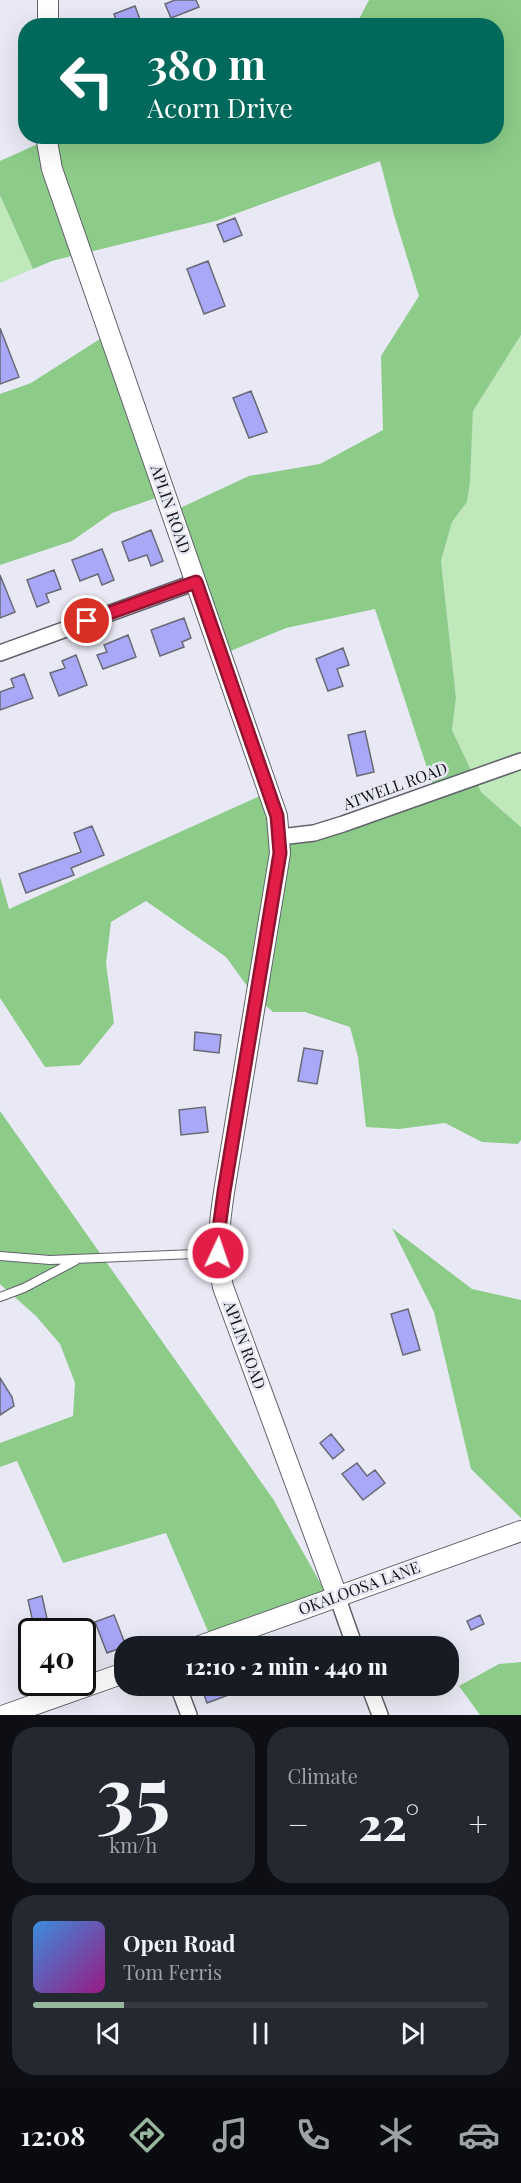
<!DOCTYPE html>
<html lang="en">
<head>
<meta charset="utf-8">
<style>
	body { margin:0; font-family:"Playfair Display",serif; background:#242831; color:#f1f3f6; height:100vh; display:flex; flex-direction:column; font-size:22px; white-space:nowrap }
	* { box-sizing:border-box; margin:0 }
	p { font-size:20px; color:#9ea1a6 }
	.icon { flex:none; width:33px; height:33px; fill:none; stroke:currentColor; stroke-width:2; stroke-linecap:round; stroke-linejoin:round }
	.map { position:relative; height:1715px; overflow:hidden }
	.drawer { display:flex; flex-direction:column; gap:12px; padding:12px; background:#0d0f14; flex:1 }
	.drawer>* { flex:none }
	.hud { position:absolute; left:18px; top:18px; width:486px; height:126px; border-radius:24px; box-shadow:0 6px 24px #0002; background:#00695c; color:#fff; overflow:hidden }
	.speed { position:absolute; left:18px; top:1618px; display:flex; gap:12px; font-size:30px; font-weight:700; text-align:center }
	.speed>* { display:grid; place-content:center; width:78px; height:78px; border-radius:50%; background:#171b24; box-shadow:0 6px 24px #0002; line-height:1 }
	.speed .limit { border:3px solid #111; border-radius:9px; background:#fff; color:#111 }
	.pin { position:absolute; display:grid; place-items:center; width:51px; height:51px; color:#fff; margin:-26px; border:3px solid #fff; border-radius:50%; box-shadow:0 2px 6px #0007 }
	.me { position:absolute; width:66px; margin:-33px; rotate:3deg; stroke-linejoin:round; filter:drop-shadow(0 0 4px #0008) }
	.turn { display:flex; align-items:center; gap:21px; height:126px; padding:0 30px; font-size:27px }
	.turn .icon { width:78px; height:78px; stroke-width:2.5 }
	.turn b { display:block; font-size:42px; line-height:51px }
	.big { font-size:45px; font-weight:800; line-height:1.1 }
	.drawer .card { flex:1; display:flex; flex-direction:column; justify-content:center; gap:9px; min-width:0; padding:0 21px; border-radius:24px; background:#242831 }
	.drawer .dial { align-items:center; gap:0 }
	.dial b { font-size:78px; line-height:1 }
	.song { display:flex; align-items:center; gap:18px }
	.cover { width:72px; height:72px; border-radius:9px; background:linear-gradient(135deg,hsl(210 70% 55%),hsl(310 70% 35%)) }
	.played { height:6px; border-radius:3px; background:linear-gradient(90deg,#96b6a0 20%,#363941 20%) }
	.keys { display:flex; justify-content:space-around; direction:ltr }
	.heat { display:flex; justify-content:space-between; align-items:center; font-size:33px; direction:ltr }
	.drawer .tiles { flex:1; display:grid; gap:12px; grid-template-columns:1fr 1fr }
	.card:last-child { grid-column:span 2 }
	.trip { position:absolute; left:114px; top:1636px; width:345px; height:60px; border-radius:24px; background:#171b24; box-shadow:0 6px 24px #0002; font-weight:800; line-height:60px; text-align:center }
	.tabs { display:flex; height:96px; justify-content:space-around; align-items:center; background:#090b0e; color:#9ea1a6 }
	.tabs .icon { width:42px; height:42px }
	.tabs .selected { color:#96b6a0 }
	.tabs b { font-size:27px; color:#f1f3f6 }
	.map>svg:first-child { display:block }
</style>
</head>
<body>
<div class="map">
<svg width="521" height="1715" viewBox="0 0 521 1715">
	<rect width="100%" height="100%" fill="#e8e9f4"/>
	<path fill="#bfe9bb" d="M0,195L33,269L0,283Z
		M521,335V755L472,772L452,730L456,698L441,561L452,522L467,502L470,482L473,411Z
		M521,768V827L481,792L477,783Z"/>
	<path fill="#8ccc88" d="M369,0H521V335L473,411L470,482L467,502L452,522L441,561L456,698L452,730L472,772L433,786L375,609L286,628L228,652L178,509L249,476L320,464L383,430L381,356L419,296L394,215L380,161L216,221L89,252L59,167L55,136H496V26L356,25Z
		M40,143L75,255L52,261L33,269L0,195V161Z
		M103,337L159,497L112,513L72,541L0,565V394L31,383Z
		M477,783L481,792L521,827V1140L518,1144L482,1142L445,1123L399,1129L366,1127L358,1057L350,1027L305,1012H273L262,1002L287,843Z
		M262,795L270,818L273,853L250,990L226,957L146,901L111,922L106,963L114,1023L80,1065L45,1067L0,998V877L9,909Z
		M0,1111L273,1499L326,1593L210,1636L166,1533L63,1563L17,1461L0,1467V1443L73,1416L75,1383L60,1344L36,1316L0,1284Z
		M392,1228L472,1289L521,1300V1518L471,1469L434,1312Z
		M521,1662V1715H480L459,1686L499,1664Z"/>
	<path fill="#a9a7f8" stroke="#696a74" stroke-width="1.5" d="M175,0H196L199,7L171,18L165,4Z
		M135,6L141,22L131,26H118L114,14Z
		M235,218L242,235L224,242L217,225Z
		M208,261L225,306L204,314L187,269Z
		M0,328L19,377L0,384Z
		M251,391L267,432L249,438L233,398Z
		M151,530L163,561L151,566L147,555L129,561L122,542Z
		M102,549L114,580L102,585L98,574L80,581L72,560Z
		M54,570L61,589L46,594L49,602L37,607L27,580Z
		M0,575L15,612L0,618Z
		M184,618L191,638L182,642L184,647L160,656L151,630Z
		M128,635L136,657L103,669L97,655L107,652L104,645Z
		M343,648L349,665L337,669L343,686L328,691L316,659Z
		M76,655L87,685L59,696L50,673L65,668L62,661Z
		M24,674L33,698L0,710V692L14,687L11,679Z
		M365,731L374,772L357,776L348,735Z
		M92,826L104,855L71,868L74,875L26,893L19,874L81,852L74,833Z
		M195,1032L221,1035L219,1053L194,1050Z
		M304,1048L323,1051L317,1084L298,1081Z
		M205,1107L208,1132L181,1135L179,1110Z
		M408,1309L420,1350L403,1355L391,1314Z
		M0,1378L12,1397L14,1406L0,1415Z
		M331,1434L344,1450L333,1459L320,1443Z
		M357,1463L367,1476L375,1470L385,1483L363,1500L342,1474Z
		M42,1596L48,1623L34,1627L28,1600Z
		M114,1615L126,1646L107,1653L95,1622Z
		M480,1615L484,1624L471,1630L467,1621Z
		M201,1686H250V1687L207,1703Z"/>
	<g fill="none" stroke-linecap="round" stroke-linejoin="round">
		<g stroke="#61626c" stroke-width="10">
			<path id="lane" d="M0,1256L50,1260L218,1253
				M0,1297L24,1288L75,1261"/>
		</g>
		<g stroke="#61626c" stroke-width="18">
			<path id="street" d="M0,653L196,582
				M280,837L314,833L343,824L521,761
				M337,1596L355,1647
				M178,1686L189,1715
				M369,1686L380,1715"/>
		</g>
		<g stroke="#61626c" stroke-width="22">
			<path id="secondary" d="M48,26V0
				M46,136L52,169L277,816L280,853L224,1192C219,1225 216,1254 223,1287L337,1596
				M197,1647L521,1531
				M5,1715L124,1673"/>
		</g>
		<use href="#lane" stroke="#fff" stroke-width="8"/>
		<use href="#street" stroke="#fff" stroke-width="15"/>
		<use href="#secondary" stroke="#fff" stroke-width="20"/>
	</g>
	<g fill="none" stroke-linecap="round" stroke-linejoin="round">
		<g stroke="#92132f" stroke-width="15">
			<path id="route" d="M87,621L196,582L277,816L280,853L224,1192L219,1229L218,1253"/>
		</g>
		<use href="#route" stroke="#e11d48" stroke-width="10"/>
	</g>
	<g text-anchor="middle" stroke-width="5" stroke-linejoin="round" paint-order="stroke">
		<g font-size="16" fill="#141519" stroke="#e8e9f4">
			<text transform="translate(171 509) rotate(71)" y="6">APLIN ROAD</text>
			<text transform="translate(395 786) rotate(-20)" y="6">ATWELL ROAD</text>
			<text transform="translate(245 1345) rotate(70)" y="6">APLIN ROAD</text>
			<text transform="translate(359 1588) rotate(-20)" y="6">OKALOOSA LANE</text>
		</g>
	</g>
</svg>
<div class="speed"><div class="limit">40</div></div>
<div class="pin" style="left:87px;top:621px;background:#d93025"><svg class="icon" aria-label="arrive" viewBox="0 0 24 24"><path d="M6 21V4h12l-3 4 3 4H6"/></svg></div>
<svg class="me" style="left:218px;top:1253px" viewBox="-20 -20 40 40"><circle r="17" fill="#e11d48" stroke="#fff" stroke-width="3"/><path d="M0-11L8 9 0 5-8 9z" fill="#fff"/></svg>
<div class="trip">12:10 · 2 min · 440 m</div>
<div class="hud">
<div class="turn"><svg class="icon" aria-label="left" viewBox="0 0 24 24"><path d="M17 20v-9H6M10 6l-5 5 5 5"/></svg><div><b>380 m</b>Acorn Drive</div></div>
</div>
</div>
<section class="drawer">
<div class="tiles">
<div class="card dial"><b>35</b><p>km/h</p></div>
<div class="card"><p>Climate</p>
<div class="heat"><a>−</a><b class="big">22°</b><a>+</a></div>
</div>
<div class="card">
<div class="song"><i class="cover"></i><div><b>Open Road</b><p>Tom Ferris</p></div></div>
<div class="played"></div>
<div class="keys"><svg class="icon" aria-label="previous" viewBox="0 0 24 24"><path d="M18 5L8 12l10 7zM5 5v14"/></svg><svg class="icon" aria-label="pause" viewBox="0 0 24 24"><path d="M8 5v14M16 5v14"/></svg><svg class="icon" aria-label="next" viewBox="0 0 24 24"><path d="M6 5l10 7-10 7zM19 5v14"/></svg></div>
</div>
</div>
</section>
<nav class="tabs">
<b>12:08</b>
<svg class="icon selected" aria-label="directions" viewBox="0 0 24 24"><path d="M12 3l9 9-9 9-9-9zM9 14v-3h6M13 9l2 2-2 2"/></svg>
<svg class="icon" aria-label="music" viewBox="0 0 24 24"><path d="M9 18V5l10-2v13"/><circle cx="6" cy="18" r="3"/><circle cx="16" cy="16" r="3"/></svg>
<svg class="icon" aria-label="phone" viewBox="0 0 24 24"><path d="M5 4h4l2 5-3 2q2 4 5 5l2-3 5 2v4C11 20 4 13 5 4z"/></svg>
<svg class="icon" aria-label="climate" viewBox="0 0 24 24"><path d="M12 3v18M4 7l16 10M4 17L20 7"/></svg>
<svg class="icon" aria-label="car" viewBox="0 0 24 24"><path d="M5 17H2v-5l4-1 3-4h7l3 4 3 1v5h-3M9 17h6M6 11h13"/><circle cx="7" cy="17" r="2"/><circle cx="17" cy="17" r="2"/></svg>
</nav>
</body>
</html>
